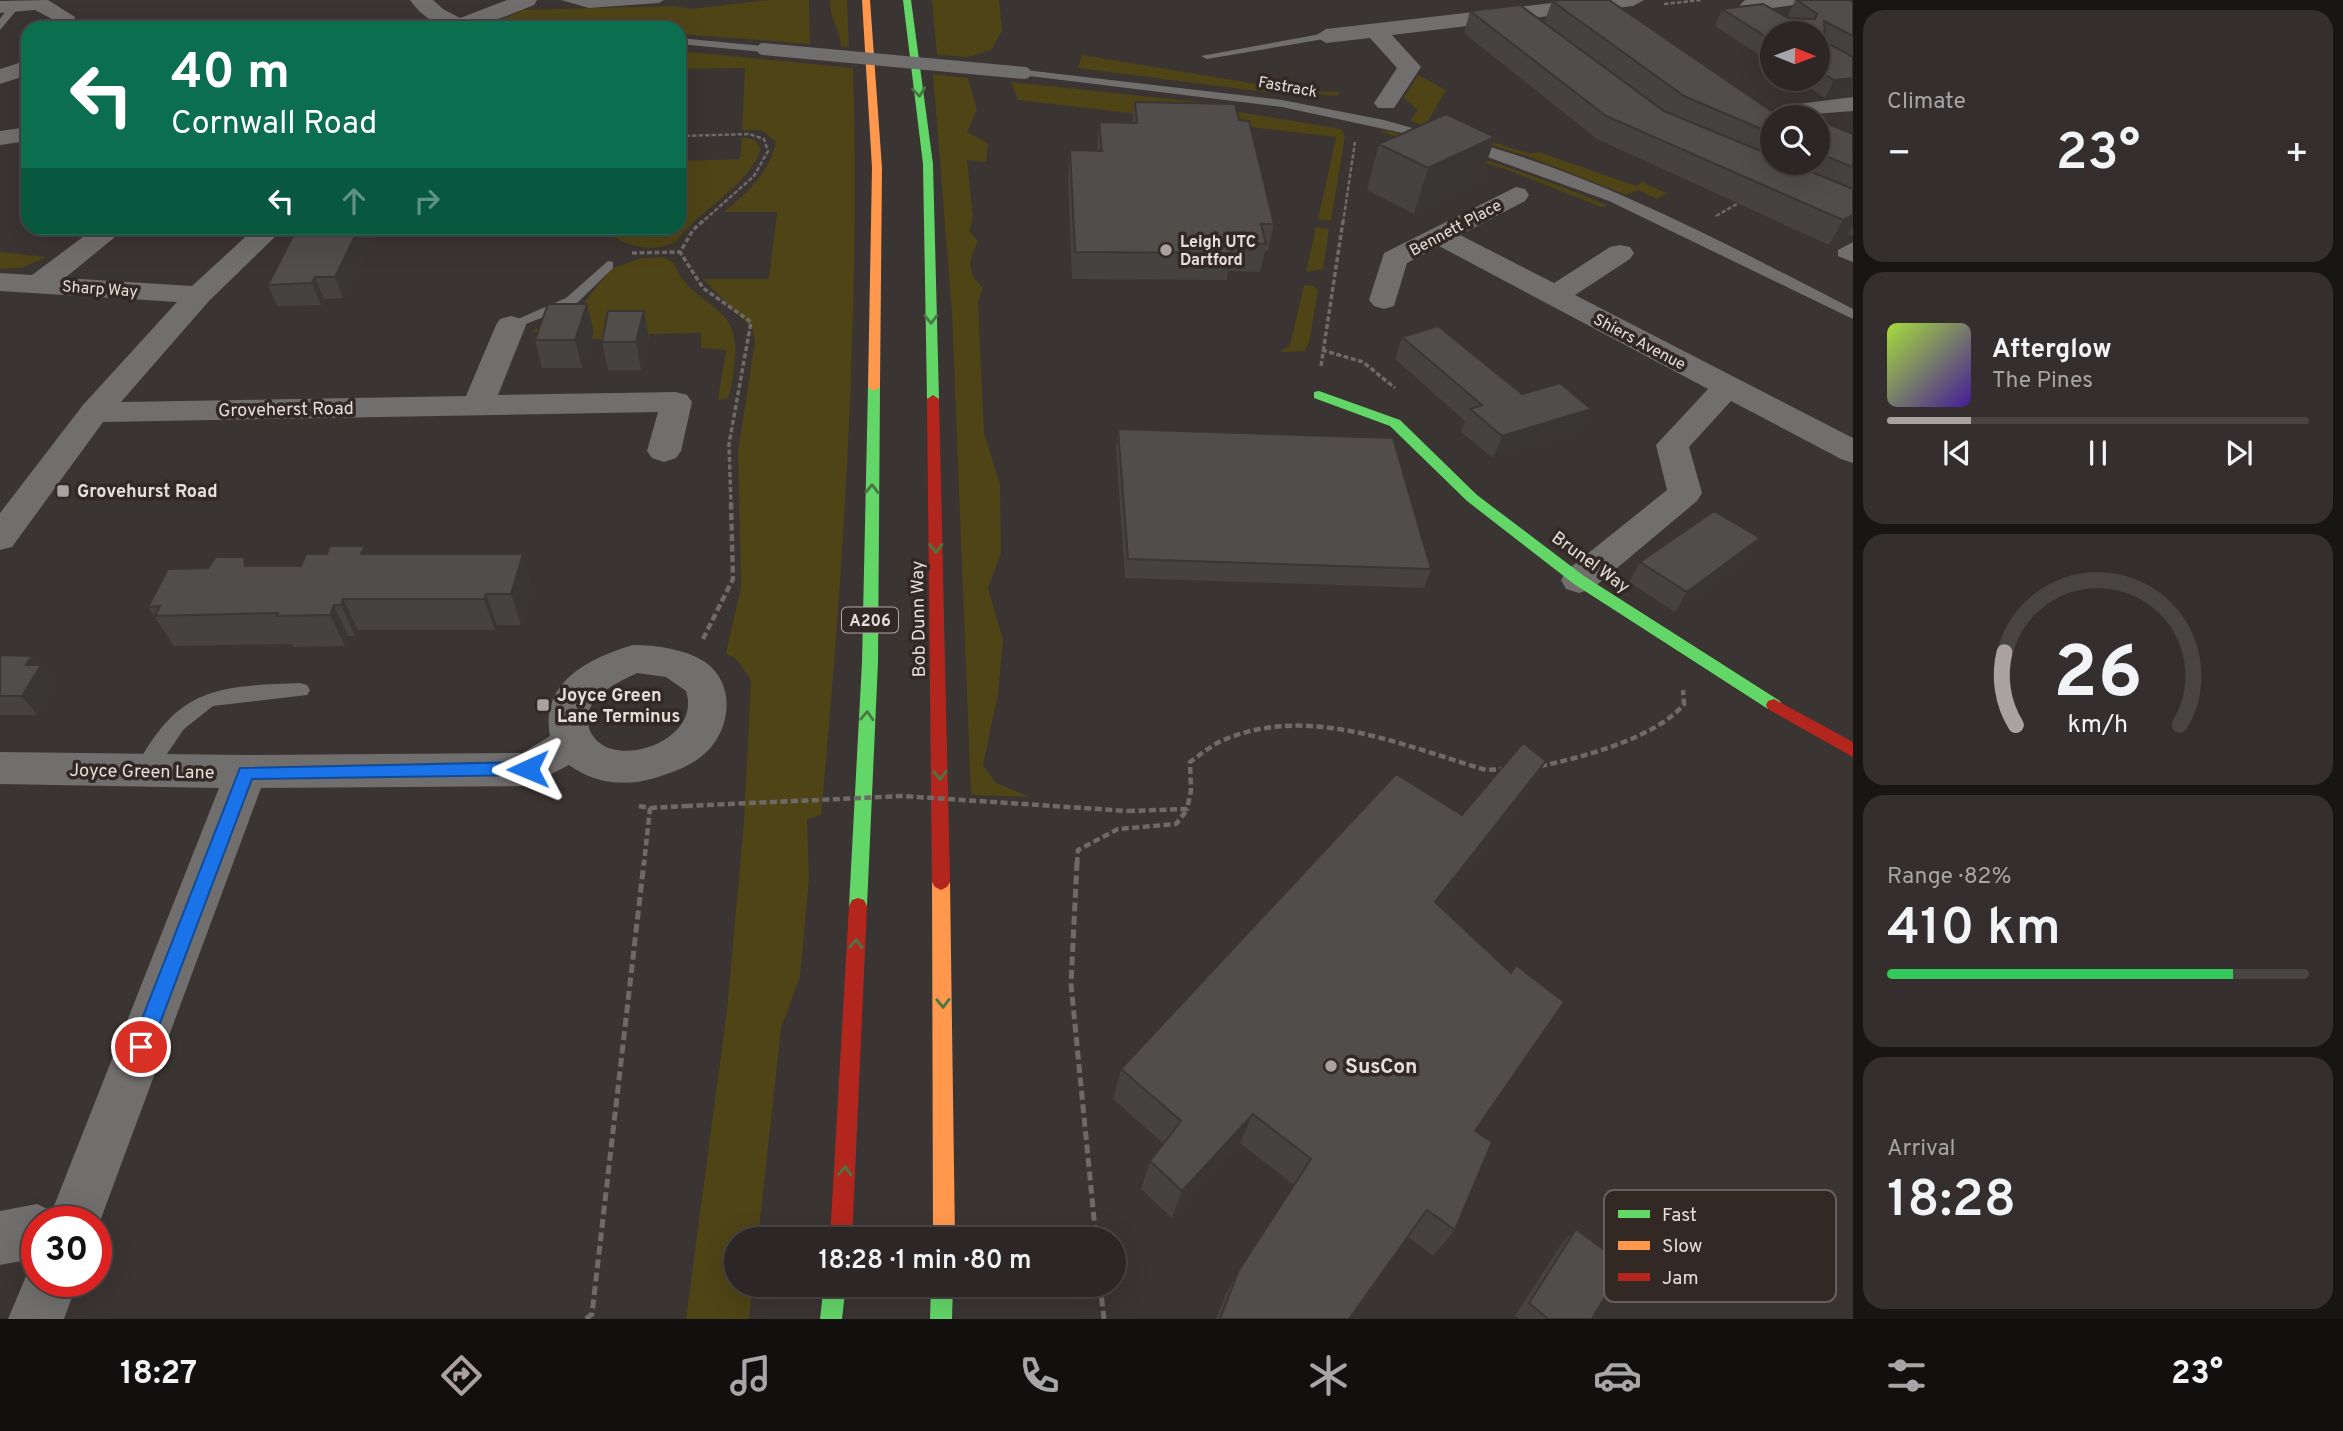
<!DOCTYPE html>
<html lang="en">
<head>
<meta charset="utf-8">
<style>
	body { margin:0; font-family:Overpass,sans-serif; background:#342f2e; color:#f1f3f6; height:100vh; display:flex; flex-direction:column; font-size:26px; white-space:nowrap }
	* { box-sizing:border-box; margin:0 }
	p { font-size:23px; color:#a6a5a7 }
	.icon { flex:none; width:38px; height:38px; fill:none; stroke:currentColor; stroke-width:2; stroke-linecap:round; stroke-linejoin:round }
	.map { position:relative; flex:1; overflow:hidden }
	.drawer { display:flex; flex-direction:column; gap:10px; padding:10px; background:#181515; width:490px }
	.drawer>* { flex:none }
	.guide { position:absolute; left:21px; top:21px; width:665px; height:214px; border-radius:21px; box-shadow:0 7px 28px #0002,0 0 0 2px #484443; background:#0b6e4f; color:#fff; overflow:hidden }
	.needle { width:46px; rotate:91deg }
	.fabs { position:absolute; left:1760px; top:21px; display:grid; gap:14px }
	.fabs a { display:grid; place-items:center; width:70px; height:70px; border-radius:50%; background:#2c2726; box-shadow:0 7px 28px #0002,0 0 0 2px #484443; font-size:35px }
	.speed { position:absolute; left:21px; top:1206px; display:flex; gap:14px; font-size:35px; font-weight:700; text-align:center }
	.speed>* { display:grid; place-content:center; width:91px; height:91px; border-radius:50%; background:#2c2726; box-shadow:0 7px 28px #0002,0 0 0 2px #484443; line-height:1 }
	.speed .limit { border:10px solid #d22; background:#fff; color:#111 }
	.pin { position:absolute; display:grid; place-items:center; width:60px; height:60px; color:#fff; margin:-30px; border:4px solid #fff; border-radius:50%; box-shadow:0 2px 7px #0007 }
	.me { position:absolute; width:77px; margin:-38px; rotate:269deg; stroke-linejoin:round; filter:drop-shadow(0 0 5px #0008) }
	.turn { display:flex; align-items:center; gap:24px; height:147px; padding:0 35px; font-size:32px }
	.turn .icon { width:91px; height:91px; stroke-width:2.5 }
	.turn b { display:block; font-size:49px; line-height:60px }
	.lanes { display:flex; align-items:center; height:66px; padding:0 35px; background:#0003; justify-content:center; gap:35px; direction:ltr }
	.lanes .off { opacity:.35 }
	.big { font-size:52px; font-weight:600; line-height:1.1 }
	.drawer .tile { flex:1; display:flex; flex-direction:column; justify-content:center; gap:10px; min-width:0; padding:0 24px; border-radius:21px; background:#342f2e }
	.drawer .dial { align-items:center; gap:0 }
	.dial svg { height:182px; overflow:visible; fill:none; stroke:#484443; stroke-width:7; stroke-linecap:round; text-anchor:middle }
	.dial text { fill:#f1f3f6; stroke:none }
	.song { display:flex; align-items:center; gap:21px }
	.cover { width:84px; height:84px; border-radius:10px; background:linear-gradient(135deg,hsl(80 70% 55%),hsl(260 70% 35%)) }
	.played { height:7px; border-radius:4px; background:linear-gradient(90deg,#a9a2a0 20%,#484443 20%) }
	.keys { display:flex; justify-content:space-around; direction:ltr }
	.heat { display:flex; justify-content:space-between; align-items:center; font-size:38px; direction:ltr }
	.charge { height:10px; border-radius:5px; background:linear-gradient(90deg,#34c759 82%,#484443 0) }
	.trip { position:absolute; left:724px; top:1227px; width:402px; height:70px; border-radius:35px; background:#2c2726; box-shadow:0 7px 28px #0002,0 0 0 2px #484443; font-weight:600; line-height:70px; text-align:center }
	.dock { display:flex; height:112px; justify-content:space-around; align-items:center; background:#12100f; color:#a6a5a7 }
	.dock .icon { width:49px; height:49px }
	.dock .on { color:#a9a2a0 }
	.dock b { font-size:32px; color:#f1f3f6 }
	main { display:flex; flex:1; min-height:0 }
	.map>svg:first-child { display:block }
</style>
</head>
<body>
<main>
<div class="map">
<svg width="1853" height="1319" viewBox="0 0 1853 1319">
	<rect width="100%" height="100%" fill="#3a3432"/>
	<path fill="#4e4416" d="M769,0H809L810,44L679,34V28L593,25L483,28L523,10L673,6L691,9Z
		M830,0H847L849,47H841C840,28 829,19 830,0Z
		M932,0H999L1002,31L991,50L969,57L937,55Z
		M679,51L853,68C860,317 844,567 821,815L807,819L809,878L800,977L781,1028L758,1239H737V1284L753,1285L749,1319H686L727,1010L744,821L751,680L737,660L726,653L741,587L738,452L755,341L752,328L703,279H769L777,212H724C748,192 768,174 776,142L761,130H742L745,68L679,69Z
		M1082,55L1299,91L1340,92L1337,96L1276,90L1272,93L1078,68Z
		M933,74L968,78L977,110L967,132L988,143L986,162L967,160L973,219L969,231L978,241C968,262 966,271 983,288L978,302L984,433L1000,484L1001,553L988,588L1003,640L998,694L983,765L996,783L1030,797L971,795L952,313Z
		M1418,75L1446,90L1428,121L1530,154L1539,152L1636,186L1642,182L1667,193L1657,199L1638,190L1627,195L1524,155L1410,121L1418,110L1404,98Z
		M1011,82L1198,102L1202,106L1341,129L1345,136L1331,221L1318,219L1336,137L1018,100Z
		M1378,131C1402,130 1425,141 1447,147C1502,165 1555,183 1607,205L1601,207L1508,170Z
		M742,137L755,140L761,149C747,188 702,207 677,241C661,252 632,248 616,238L612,228H679V161L740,159Z
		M1316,227L1329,229L1323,269L1306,272Z
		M0,252L47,257L21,268L0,269Z
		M663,257L674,263C691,310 745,300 734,366C733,377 732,389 727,399L718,400L726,350L701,348V333L650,334L649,339H591L593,332H530L583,304L611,269L641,258Z
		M1304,285L1313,286L1318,290L1309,343L1304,351L1280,352L1290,345Z"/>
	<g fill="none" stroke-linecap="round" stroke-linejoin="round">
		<path stroke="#6d6a68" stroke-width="2.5" stroke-dasharray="4.5 2" stroke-linecap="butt" d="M1664,4L1702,0
			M679,136L749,134L764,139L768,151L754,176L701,223
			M1716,216L1742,201
			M1343,223L1355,142"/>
		<path stroke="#6d6a68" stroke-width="3.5" stroke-dasharray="5 2.5" stroke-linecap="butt" d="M703,221L693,230L680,252L703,288L751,322L729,444L731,505
			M632,253L680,252
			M1322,350L1363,362L1395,388
			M1321,366L1343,221"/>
		<path stroke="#6d6a68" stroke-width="4.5" stroke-dasharray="7 3.5" stroke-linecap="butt" d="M703,639L733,579L731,503
			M1540,766C1581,758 1658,737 1684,704L1683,690
			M639,806L650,808L644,864
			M650,808L686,806
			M1128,811L1187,809L1191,791L1190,762C1201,754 1213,744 1226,739C1311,704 1404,746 1486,770L1503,769
			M1077,864L1078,850L1118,829L1176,824L1187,810"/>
		<path stroke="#6d6a68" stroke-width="5" stroke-dasharray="9 4.5" stroke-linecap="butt" d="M1077,862L1071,984L1096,1239
			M1100,1284L1104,1319
			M586,1319L592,1314L644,862"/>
		<path fill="#716e6e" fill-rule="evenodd" d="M561,0H664L659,3L589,8Z
			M11,4L20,6L0,30V19Z
			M1326,33L1330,34V38L1207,59L1201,56Z
			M679,38L763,46L769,49L763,52L679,44Z
			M1025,70L1282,100L1384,120L1441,136L1435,140L1282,107L1021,75L1019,73Z
			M1464,140C1601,175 1728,245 1853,309V319L1609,201L1460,147L1458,144Z
			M601,228H614L618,233L606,236Z
			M1853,242V262L1838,256V250Z
			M608,261L613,262V268L576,304L516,328L511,329L504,325L566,298Z
			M300,683L307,685L310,690L307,695L213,706L184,729L151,777L144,779L137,777L134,771C177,688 214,686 300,683Z"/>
		<path fill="#716e6e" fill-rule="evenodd" d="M48,0L75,17L72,28H50L52,19L35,10L0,13V1Z
			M410,0H433L443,9L460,18L507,0H537L534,5C490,22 443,47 410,0Z
			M1578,0H1644L1633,6L1392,35L1421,67L1394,108H1378L1374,103L1397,68L1370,38L1326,43L1315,36L1326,29Z
			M1745,0H1797L1794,5L1772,8L1807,33H1781L1743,10L1740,5Z
			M28,60V75L0,84V69Z
			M1853,97V111L1774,117L1790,105Z
			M28,127V141L0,145V131Z
			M1516,187L1525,189L1529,195L1525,201L1460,235L1554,283L1610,247L1620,245L1630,247L1634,253L1630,259L1575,295L1853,438V463L1841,459L1731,401L1689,447L1702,493L1697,501L1592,589L1579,593L1566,589L1561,580L1566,571L1667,490L1656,445L1708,389L1439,246L1407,263L1394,306L1384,309L1374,306L1369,300L1384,253Z
			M95,228H126L65,278L192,286L255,228H284L209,301L121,402L466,396L496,325L500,319L511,316L522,319L526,325L498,395L676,392L687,395L692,402L681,451L676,458L664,462L652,458L647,451L658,412L103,422L12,547L0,550V513L83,405L177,302L0,291V273L32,275Z
			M633,645C657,645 685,649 705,662C737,684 731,732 703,755C689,767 673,772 655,778C625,787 595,784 569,765L528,786L261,788L96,1232V1222H37V1258L0,1265V1211L37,1204L52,1211L219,788L0,784V752L246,755L522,753L550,736C540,682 589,658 633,645ZM637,673L666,677L686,691C699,731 646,758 612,749C602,747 592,738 589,728C581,698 615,684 637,673Z
			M37,1260V1281H78L64,1319H8L32,1262Z"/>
		<path fill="#63d668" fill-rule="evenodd" d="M903,0H911L933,164L939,399L933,403L927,399L923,164Z
			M874,383L880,387L878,662L867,906L864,912L858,914L852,912L849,906L862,662L868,387Z
			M1319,391L1400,420L1477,495L1584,576L1780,701L1782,705L1780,709H1768L1574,584L1467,501L1390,426L1314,398V392Z
			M824,1284H846L842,1319H820Z
			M931,1284H953L952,1319H930Z"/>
		<path fill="#ff974d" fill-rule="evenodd" d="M862,0H870L882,168L880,387L874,391L868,387L872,168Z
			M941,874L947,877L950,882L955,1239H933L932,882L935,877Z"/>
		<path fill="#b3261e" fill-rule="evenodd" d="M933,395L939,399L950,882L947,887L941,890L935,887L932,882L927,399Z
			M1774,699L1853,742V757L1768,709L1766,705L1768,701Z
			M858,898L864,900L867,906L852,1239H830L849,906L852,900Z"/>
		<path stroke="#6d6a68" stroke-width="4.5" stroke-dasharray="7 3.5" stroke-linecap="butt" d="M686,806L903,796L1128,811"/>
		<path stroke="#716e6e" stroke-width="12" d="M763,49L1025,73"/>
	</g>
	<path fill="#464240" d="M1795,0H1849L1853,2V94L1825,98L1796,79H1818V33H1773V64L1715,26L1722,9L1791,18L1788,16Z
		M1552,1L1773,117V163H1818V120L1853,134V236L1848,234L1829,245L1597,139L1464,33L1470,11L1544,23Z
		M1135,102L1239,120L1274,224L1268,251H1265L1260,272L1228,271L1227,280L1072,279L1068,177L1070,150L1097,151L1099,122H1132Z
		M1495,137L1480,182L1414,214L1367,190L1379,144Z
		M377,228L343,298L324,299L321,305L277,306L268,285Z
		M587,304L594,332L582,368H542L535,340Z
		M644,311L649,339L641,370H608L602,342Z
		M1402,337L1522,394L1591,409L1581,431L1493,458L1461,432L1465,421L1395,359Z
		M1118,429L1431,569L1424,588L1125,578L1116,449Z
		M365,546L368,554L532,585L521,625H497L495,630H358L355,636H348L345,646L293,647L292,644L174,646L148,607L208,568L249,566H301L327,554Z
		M1748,557L1675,612L1629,582L1640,562Z
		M0,655L41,665L56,684L37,715H0Z
		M1526,796L1440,906L1475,1131L1455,1230L1433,1256L1408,1237L1349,1319H1216L1226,1294L1239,1270L1294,1185L1240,1143L1172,1218L1141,1189L1150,1161L1164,1144L1113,1099L1121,1069L1462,815Z
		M1576,1229L1592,1319H1519L1515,1316L1562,1243Z"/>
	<path fill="#393634" d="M1853,78V94L1825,98L1834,80Z
		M1495,137L1480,182L1414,214L1428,168Z
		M1853,215V226L1848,234L1829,245L1843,220Z
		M359,228H377L343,298L335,277Z
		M315,277L324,299L321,305L312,283Z
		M587,304L594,332L582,368L575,340Z
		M644,311L649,339L641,370L636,342Z
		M1591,409L1581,431L1493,458L1502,436Z
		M1760,538L1748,557L1675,612L1687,592Z
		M365,546L378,577L361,554Z
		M523,554L532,585L521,625L511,594Z
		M486,594L497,625L495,630L484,599Z
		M343,599L358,630L355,636L341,605Z
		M334,605L348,636L345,646L330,615Z
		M32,656L40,667L41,665L56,684L37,715L22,696L26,665Z
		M1546,761L1526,796L1418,935L1435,902Z
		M1253,1114L1240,1143L1172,1218L1182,1191Z"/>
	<path fill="#514d4a" stroke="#393634" stroke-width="2" d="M1560,0H1609L1780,117H1773V134L1684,96L1552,1Z
		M1797,0H1849L1853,2V36L1824,21L1825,42L1853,57V78L1834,80L1818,70V33H1773V41L1722,9L1763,4L1788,18L1815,19L1817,14Z
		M1520,5L1664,111L1773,156V163H1790L1853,189V215L1843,220L1606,116L1470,11Z
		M1135,102L1235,104L1239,120L1249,121L1274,224H1261L1266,244L1230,243L1232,253L1075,252L1070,150L1102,151L1099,122L1137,123Z
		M1796,111L1812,117H1783Z
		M1446,114L1495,137L1428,168L1379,144Z
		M1818,120L1853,134V167L1818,153Z
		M297,228H359L335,277H315L312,283L268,285Z
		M548,304H587L575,340H535Z
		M608,311H644L636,342H602Z
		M1438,326L1522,394L1560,383L1591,409L1502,436L1470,409L1482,405L1402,337Z
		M1118,429L1393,438L1431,569L1128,559Z
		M1714,511L1760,538L1687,592L1640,562Z
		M330,546H365L361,554H523L511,594H486L484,599H343L341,605H334L330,615L277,616L278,613L155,616L160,606L148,607L168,569L208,568L216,557H244L245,566H301L306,554H327Z
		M0,655L32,656L26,665H41L22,696H0Z
		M1523,743L1546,761L1435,902L1511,973L1516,965L1564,1002L1475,1131L1492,1142L1455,1230L1427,1210L1349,1319H1220L1239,1270L1311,1159L1253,1114L1182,1191L1150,1161L1181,1121L1121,1069L1396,774L1462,815Z
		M1576,1229L1624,1265L1592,1319H1548L1529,1303Z"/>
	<defs><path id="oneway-chevron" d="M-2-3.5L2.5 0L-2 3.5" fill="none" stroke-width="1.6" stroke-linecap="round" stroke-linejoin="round" transform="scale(1.75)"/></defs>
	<g stroke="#497743">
		<use href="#oneway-chevron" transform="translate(919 92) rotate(83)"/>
		<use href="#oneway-chevron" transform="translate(931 319) rotate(89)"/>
		<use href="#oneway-chevron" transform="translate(872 489) rotate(-89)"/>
		<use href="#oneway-chevron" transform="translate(936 548) rotate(89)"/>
		<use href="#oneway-chevron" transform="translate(867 716) rotate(-87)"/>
		<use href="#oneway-chevron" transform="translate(940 775) rotate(89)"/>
		<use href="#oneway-chevron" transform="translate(856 944) rotate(-87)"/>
		<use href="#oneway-chevron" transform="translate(943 1003) rotate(89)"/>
		<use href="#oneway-chevron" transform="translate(845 1171) rotate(-87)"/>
	</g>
	<path fill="#1a73e8" stroke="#114b97" stroke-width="2" d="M528,762L536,769L528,775L252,779L151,1047L148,1054L141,1056L134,1054L131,1047L240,768Z"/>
	<g fill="#a9a2a0" stroke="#332924" stroke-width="2.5">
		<circle cx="1166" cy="250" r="7"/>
		<rect x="56" y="484" width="14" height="14" rx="3.5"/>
		<rect x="536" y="698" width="14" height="14" rx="3.5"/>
		<circle cx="1331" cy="1066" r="7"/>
	</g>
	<g text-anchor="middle" stroke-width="7" stroke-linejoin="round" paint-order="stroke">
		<g font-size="16" fill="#e5dedb" stroke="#332924">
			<text transform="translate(1288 86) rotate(10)" y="6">Fastrack</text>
			<text transform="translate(1455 227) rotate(-28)" y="6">Bennett Place</text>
			<text transform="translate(100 288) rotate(4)" y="6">Sharp Way</text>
			<text transform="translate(1640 341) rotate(28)" y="6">Shiers Avenue</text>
		</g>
		<g font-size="16" font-weight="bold" fill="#e5dedb" stroke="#332924" text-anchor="start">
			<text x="1180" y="247">Leigh UTC<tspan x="1180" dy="18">Dartford</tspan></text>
		</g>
		<rect fill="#332924" stroke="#b0a8a4" stroke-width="2" x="842" y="607.5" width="56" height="25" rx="5"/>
		<g font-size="16" font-weight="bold" fill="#e5dedb">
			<text x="870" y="626">A206</text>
		</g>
		<g font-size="18" fill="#e5dedb" stroke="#332924">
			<text transform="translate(286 409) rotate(-1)" y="6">Groveherst Road</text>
			<text transform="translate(1591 562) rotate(36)" y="6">Brunel Way</text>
			<text transform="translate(918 619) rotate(-91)" y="6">Bob Dunn Way</text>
			<text transform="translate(142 771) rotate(1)" y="6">Joyce Green Lane</text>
		</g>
		<g font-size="18" font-weight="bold" fill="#e5dedb" stroke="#332924" text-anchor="start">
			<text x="77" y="497">Grovehurst Road</text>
			<text x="557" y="701">Joyce Green<tspan x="557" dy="21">Lane Terminus</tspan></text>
		</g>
		<g font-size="21" font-weight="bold" fill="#e5dedb" stroke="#332924" text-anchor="start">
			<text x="1345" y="1073">SusCon</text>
		</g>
	</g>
	<rect x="1604" y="1190" width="232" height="112" rx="10" fill="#332924" stroke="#685f5b" stroke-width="2"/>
	<rect x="1618" y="1210" width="32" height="8" fill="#63d668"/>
	<rect x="1618" y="1241" width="32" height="9" fill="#ff974d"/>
	<rect x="1618" y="1273" width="32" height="8" fill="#b3261e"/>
	<g font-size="19" fill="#e5dedb">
		<text x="1662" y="1221">Fast</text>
		<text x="1662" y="1252">Slow</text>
		<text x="1662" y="1284">Jam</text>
	</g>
</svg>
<div class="fabs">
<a><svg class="needle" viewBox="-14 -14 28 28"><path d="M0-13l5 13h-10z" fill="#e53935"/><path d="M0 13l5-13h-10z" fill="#a6a5a7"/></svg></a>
<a><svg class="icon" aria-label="search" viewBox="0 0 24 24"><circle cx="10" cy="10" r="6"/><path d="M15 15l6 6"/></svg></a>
</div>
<div class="speed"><div class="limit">30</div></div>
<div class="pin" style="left:141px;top:1047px;background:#d93025"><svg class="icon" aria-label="arrive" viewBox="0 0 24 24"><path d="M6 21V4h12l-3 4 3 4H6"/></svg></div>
<svg class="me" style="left:528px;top:769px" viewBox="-20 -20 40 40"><path d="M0-17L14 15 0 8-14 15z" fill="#1a73e8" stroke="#fff" stroke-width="4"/></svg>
<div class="trip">18:28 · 1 min · 80 m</div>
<div class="guide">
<div class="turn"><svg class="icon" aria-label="left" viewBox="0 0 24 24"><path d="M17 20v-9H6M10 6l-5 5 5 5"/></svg><div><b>40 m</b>Cornwall Road</div></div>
<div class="lanes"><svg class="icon" aria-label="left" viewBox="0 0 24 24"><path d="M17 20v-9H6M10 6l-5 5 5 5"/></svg><svg class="icon off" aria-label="ahead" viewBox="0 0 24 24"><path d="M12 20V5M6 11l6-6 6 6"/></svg><svg class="icon off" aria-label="right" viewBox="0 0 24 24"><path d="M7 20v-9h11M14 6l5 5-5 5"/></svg></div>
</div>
</div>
<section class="drawer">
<div class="tile"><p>Climate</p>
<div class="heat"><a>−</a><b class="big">23°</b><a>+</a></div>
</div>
<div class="tile">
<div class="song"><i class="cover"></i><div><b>Afterglow</b><p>The Pines</p></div></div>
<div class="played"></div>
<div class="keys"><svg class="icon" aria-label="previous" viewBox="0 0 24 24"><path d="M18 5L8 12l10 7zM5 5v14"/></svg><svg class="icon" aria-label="pause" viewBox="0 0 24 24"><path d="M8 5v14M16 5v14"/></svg><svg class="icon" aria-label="next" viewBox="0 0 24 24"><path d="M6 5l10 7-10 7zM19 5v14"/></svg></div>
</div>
<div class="tile dial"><svg viewBox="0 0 100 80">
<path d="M14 69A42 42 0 1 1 86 69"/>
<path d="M14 69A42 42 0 0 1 9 37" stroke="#a9a2a0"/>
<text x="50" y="56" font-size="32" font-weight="700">26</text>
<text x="50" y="72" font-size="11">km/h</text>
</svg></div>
<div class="tile"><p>Range · 82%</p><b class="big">410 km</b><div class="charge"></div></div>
<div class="tile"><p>Arrival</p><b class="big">18:28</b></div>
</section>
</main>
<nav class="dock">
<b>18:27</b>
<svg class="icon on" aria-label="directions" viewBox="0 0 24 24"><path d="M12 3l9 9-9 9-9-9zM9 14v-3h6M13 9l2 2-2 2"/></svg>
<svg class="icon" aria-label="music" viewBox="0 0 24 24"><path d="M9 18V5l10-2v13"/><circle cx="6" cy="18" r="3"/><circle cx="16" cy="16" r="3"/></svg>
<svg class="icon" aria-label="phone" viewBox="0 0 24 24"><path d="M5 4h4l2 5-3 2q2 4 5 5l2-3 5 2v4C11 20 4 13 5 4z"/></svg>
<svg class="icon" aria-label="climate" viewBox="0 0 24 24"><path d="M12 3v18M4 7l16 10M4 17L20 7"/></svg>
<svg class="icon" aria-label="car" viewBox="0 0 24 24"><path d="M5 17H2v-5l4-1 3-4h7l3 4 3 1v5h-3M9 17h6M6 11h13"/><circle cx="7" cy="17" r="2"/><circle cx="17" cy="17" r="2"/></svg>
<svg class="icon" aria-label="filters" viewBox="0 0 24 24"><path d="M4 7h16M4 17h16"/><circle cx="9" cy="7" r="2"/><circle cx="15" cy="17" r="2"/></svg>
<b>23°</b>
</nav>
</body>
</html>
